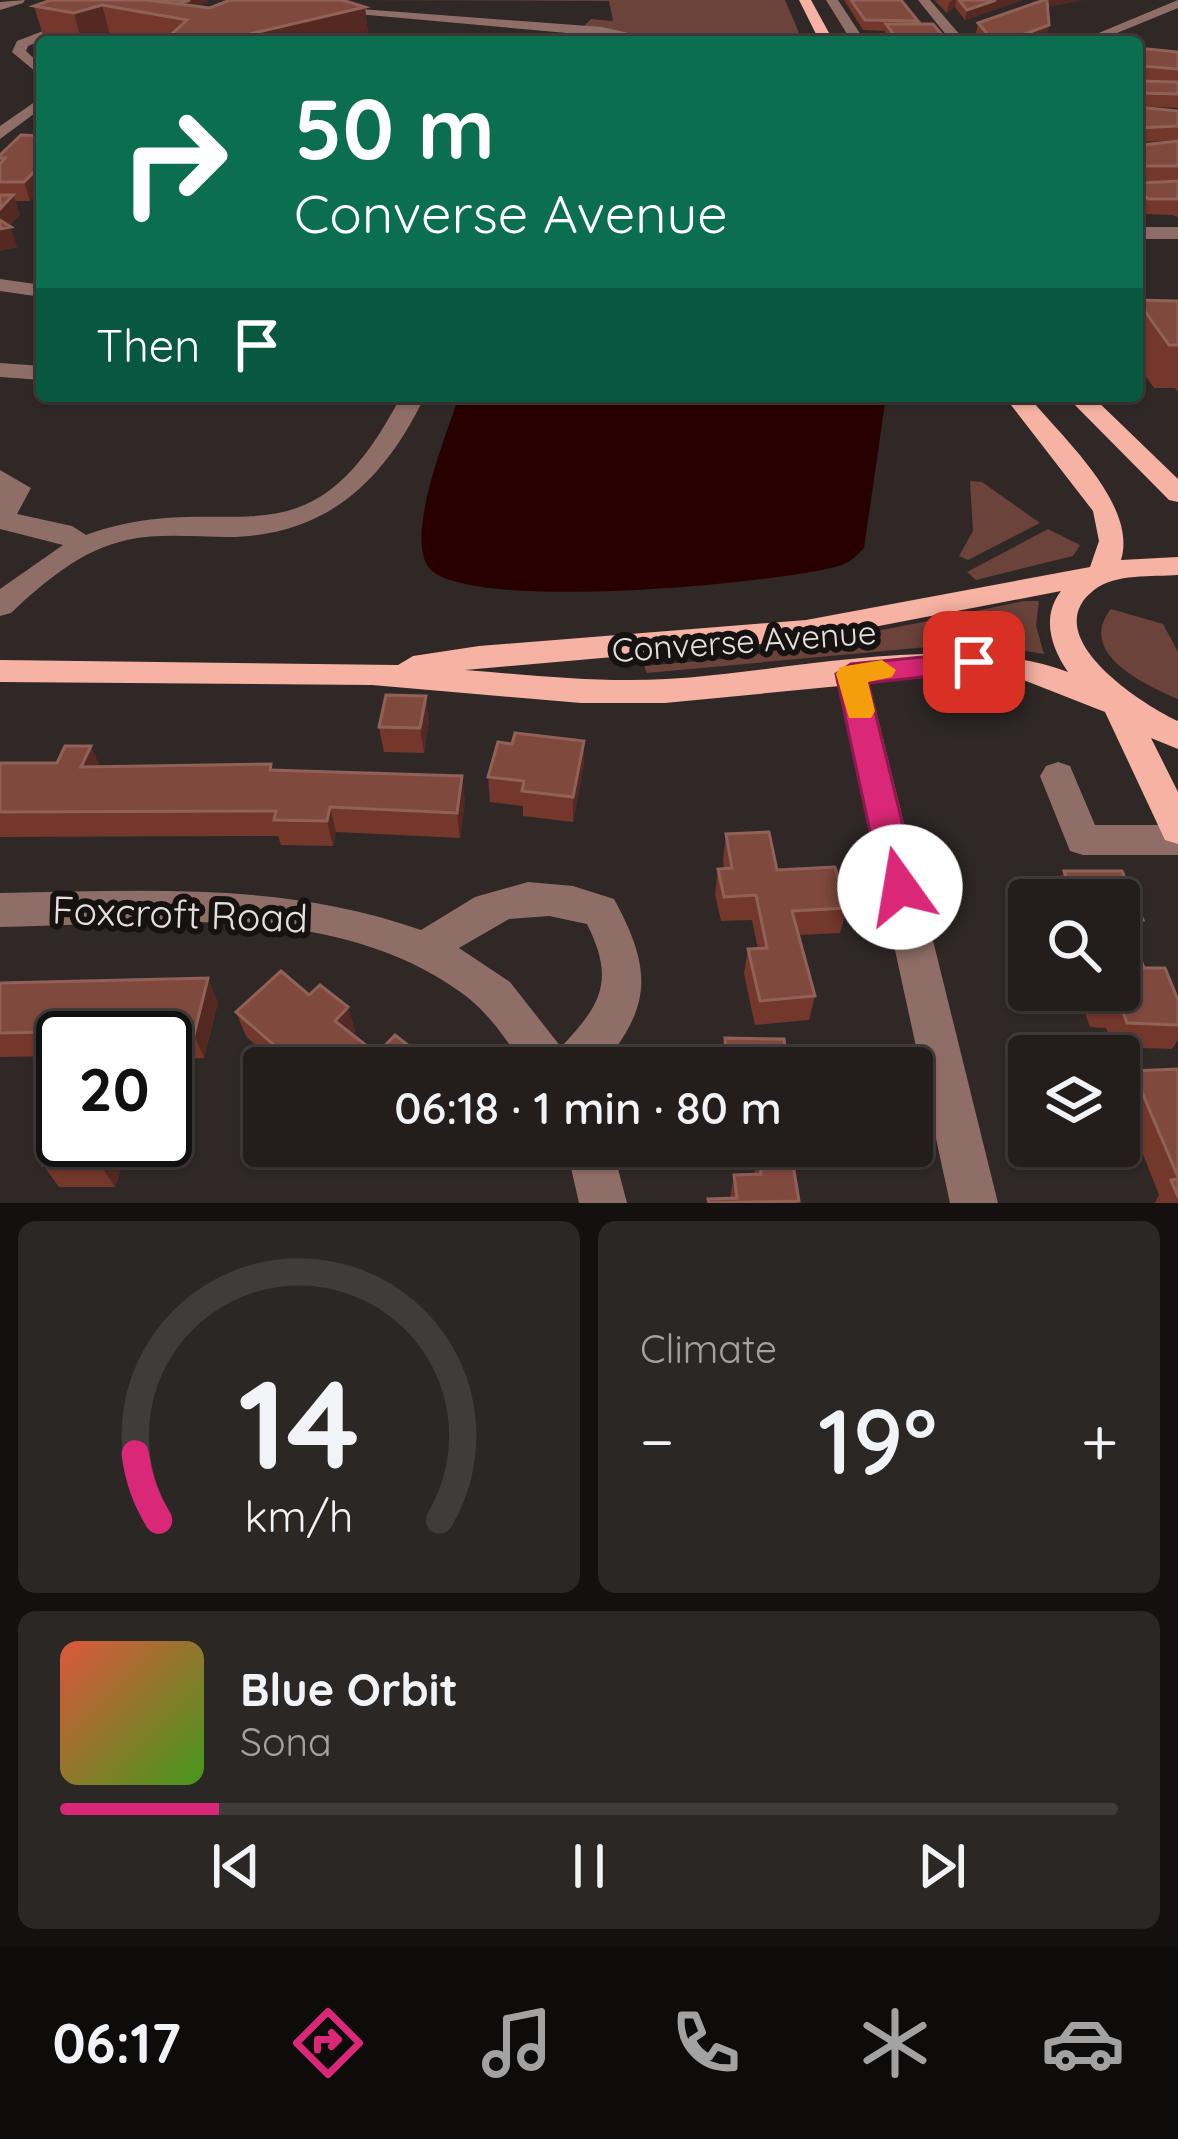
<!DOCTYPE html>
<html lang="en">
<head>
<meta charset="utf-8">
<style>
	body { margin:0; font-family:Quicksand,sans-serif; background:#2b2725; color:#f1f3f6; height:100vh; display:flex; flex-direction:column; font-size:45px; white-space:nowrap }
	* { box-sizing:border-box; margin:0 }
	p { font-size:39px; color:#a3a2a3 }
	.icon { flex:none; width:66px; height:66px; fill:none; stroke:currentColor; stroke-width:2; stroke-linecap:round; stroke-linejoin:round }
	.map { position:relative; height:1203px; overflow:hidden }
	.details { display:flex; flex-direction:column; gap:18px; padding:18px; background:#13100f; flex:1 }
	.details>* { flex:none }
	.guide { position:absolute; left:36px; top:36px; width:1107px; height:366px; border-radius:12px; box-shadow:0 3px 9px #0004,0 0 0 3px #403c3b; background:#0b6e4f; color:#fff; overflow:hidden }
	.tools { position:absolute; left:1008px; top:879px; display:grid; gap:24px }
	.tools a { display:grid; place-items:center; width:132px; height:132px; border-radius:12px; background:#231e1c; box-shadow:0 3px 9px #0004,0 0 0 3px #403c3b; font-size:60px }
	.speed { position:absolute; left:36px; top:1011px; display:flex; gap:24px; font-size:60px; font-weight:700; text-align:center }
	.speed>* { display:grid; place-content:center; width:156px; height:156px; border-radius:50%; background:#231e1c; box-shadow:0 3px 9px #0004,0 0 0 3px #403c3b; line-height:1 }
	.speed .limit { border:6px solid #111; border-radius:18px; background:#fff; color:#111 }
	.pin { position:absolute; display:grid; place-items:center; width:102px; height:102px; color:#fff; margin:-51px; border-radius:24px; box-shadow:0 6px 18px #0006 }
	.me { position:absolute; width:132px; margin:-66px; rotate:347deg; stroke-linejoin:round; filter:drop-shadow(0 0 9px #0008) }
	.turn { display:flex; align-items:center; gap:42px; height:252px; padding:0 60px; font-size:54px }
	.turn .icon { width:156px; height:156px; stroke-width:2.5 }
	.turn b { display:block; font-size:84px; line-height:102px }
	.then { display:flex; align-items:center; height:114px; padding:0 60px; background:#0003; gap:24px; font-size:45px }
	.big { font-size:90px; font-weight:600; line-height:1.1 }
	.details .card { flex:1; display:flex; flex-direction:column; justify-content:center; gap:18px; min-width:0; padding:0 42px; border-radius:18px; background:#2b2725 }
	.details .dial { align-items:center; gap:0 }
	.dial svg { height:312px; overflow:visible; fill:none; stroke:#403c3b; stroke-width:7; stroke-linecap:round; text-anchor:middle }
	.dial text { fill:#f1f3f6; stroke:none }
	.song { display:flex; align-items:center; gap:36px }
	.cover { width:144px; height:144px; border-radius:18px; background:linear-gradient(135deg,hsl(10 70% 55%),hsl(100 70% 35%)) }
	.played { height:12px; border-radius:6px; background:linear-gradient(90deg,#db2777 15%,#403c3b 15%) }
	.keys { display:flex; justify-content:space-around; direction:ltr }
	.heat { display:flex; justify-content:space-between; align-items:center; font-size:66px; direction:ltr }
	.details .tiles { flex:1; display:grid; gap:18px; grid-template-columns:1fr 1fr }
	.card:last-child { grid-column:span 2 }
	.trip { position:absolute; left:243px; top:1047px; width:690px; height:120px; border-radius:12px; background:#231e1c; box-shadow:0 3px 9px #0004,0 0 0 3px #403c3b; font-weight:600; line-height:120px; text-align:center }
	.dock { display:flex; height:192px; justify-content:space-around; align-items:center; background:#0e0c0b; color:#a3a2a3 }
	.dock .icon { width:84px; height:84px }
	.dock .active { color:#db2777 }
	.dock b { font-size:54px; color:#f1f3f6 }
	.map>svg:first-child { display:block }
</style>
</head>
<body>
<div class="map">
<svg width="1178" height="1203" viewBox="0 0 1178 1203">
	<rect width="100%" height="100%" fill="#2f2826"/>
	<path fill="#6b433a" d="M355,0H785L803,42H672L583,27L591,19L613,21L609,1Z
		M970,481L982,482L1040,523L968,560L959,556L973,531Z
		M1048,529L1080,545L1073,556L976,580L967,572Z
		M1024,601H1039L1036,626L1044,654L976,643V611Z
		M1111,609L1163,624L1178,652V699C1148,686 1075,654 1111,609Z
		M959,615L960,644L647,673L644,666L743,657Z"/>
	<path fill="#290000" d="M459,396H886L864,548C857,555 852,561 842,565C786,583 454,615 427,565C407,529 447,434 459,396Z"/>
	<g fill="none" stroke-linecap="round" stroke-linejoin="round">
		<path fill="#8f6e67" fill-rule="evenodd" d="M25,0L23,3L0,10V2Z
			M124,0H141L28,46L26,51L42,66V77L12,52L17,41Z
			M239,0L602,27L668,42L245,4Z
			M826,0H838L861,35L947,36L918,0H930L966,42H852Z
			M1178,0V8L1095,42H1077Z
			M42,97V108L0,139V126Z
			M1137,227H1178V239H1137Z
			M0,279L42,285V297L0,291Z
			M0,363L42,366V380L0,377Z
			M401,396H425C384,481 327,536 228,537C195,537 160,533 127,540C81,550 44,582 11,613L0,616V589L63,545L0,529V470L31,488L17,514L72,526L86,535C231,482 305,582 401,396Z
			M851,663L862,666L867,674L998,1203H950L835,674L840,666Z
			M1058,762L1070,766L1095,825H1178V855H1083L1070,851L1040,776L1046,766Z
			M528,882L573,886L614,899C652,969 653,1006 600,1068H525C507,1040 487,1010 459,991C328,899 151,924 0,927V893C144,891 283,881 421,930L475,897ZM549,916L587,924C615,980 602,1004 561,1047L510,982L459,948L509,919Z
			M566,1146H612L627,1203H579Z"/>
		<path fill="#f6b2a3" fill-rule="evenodd" d="M799,0H811L834,42H820Z
			M1004,396H1028C1062,437 1138,505 1121,560L1178,557V575C1152,577 1116,573 1094,590C1035,636 1143,705 1178,721V749L1151,738L1178,792V844L1165,840L1105,712L1026,681L974,673L665,703H581L372,685L0,682V660L398,665L413,656L479,646L806,620L1090,567L1099,541L1093,511ZM1061,591C1041,617 1051,647 1068,672C957,630 788,672 667,679C600,683 532,675 465,670L806,640Z
			M1066,396H1092L1178,479V502L1169,500Z"/>
	</g>
	<path fill="#74372b" d="M158,0H207L208,2L195,6L210,8L365,7L369,42H45L34,6Z
		M844,0H901L918,21V24L948,42H883L885,31L863,30Z
		M934,0H1023L965,20L955,7L947,13Z
		M978,23L1047,35L1029,42H983L976,33Z
		M1137,48L1178,52V108L1137,106Z
		M1137,107L1178,111V140L1141,142L1142,145L1178,141V181H1141L1142,183L1178,181V217L1172,215L1143,214L1137,208Z
		M42,136L30,201H15L20,214L9,226L17,247L0,251V155Z
		M1137,300L1178,301V392L1175,388H1154L1137,364Z
		M429,721L424,753L384,752L379,727Z
		M512,744L584,766L573,822L523,816V806L490,802L488,777Z
		M0,763L100,767L271,764L273,770L465,801L460,838L336,832L333,846L281,845L278,836L0,837Z
		M726,834L777,870L847,908L840,933L798,935L815,996L809,1020L755,1025L744,974L748,949H758L752,920L721,921L715,894L718,869H724L723,859Z
		M1064,871H1122L1143,920L1133,938L1144,968H1165L1178,1000V1040L1172,1049L1113,1047L1106,1028L1090,1027L1077,990H1119V900H1054L1053,896Z
		M0,983L218,1002L204,1058L177,1059L173,1073H165V1038H63V1056L0,1057Z
		M309,995L348,1007L355,1031L352,1034L377,1054L437,1068H279L246,1036L236,1012Z
		M725,1038L788,1068H722Z
		M1178,1069V1203H1155L1159,1195L1119,1093L1133,1071Z
		M130,1140L115,1187H59L43,1165Z
		M393,1146H428L414,1163Z
		M742,1146H819L813,1169L793,1168L798,1203H708V1199L730,1198L734,1175L755,1174L753,1146Z"/>
	<path fill="#532921" d="M190,0H207L208,2L164,16L149,13Z
		M953,0H956L955,7L947,13L949,3Z
		M996,0H1023L965,20L967,10Z
		M1049,0H1085L1048,7Z
		M102,5L112,42H82L74,13Z
		M365,7L369,42H216Z
		M1049,25L1047,35L1029,42H1006Z
		M42,164V189L30,201L24,182Z
		M13,195L20,214L7,228L11,227L17,247L0,251V209Z
		M426,696L429,721L424,753L420,728Z
		M584,741V766L573,822V797Z
		M91,746L102,771L81,767Z
		M462,776L465,801L460,838L457,813Z
		M330,807L336,832L333,846L327,821Z
		M208,978L218,1002L204,1058L194,1035Z
		M348,1007L355,1031L342,1044L335,1021Z
		M166,1035L177,1059L173,1073L165,1056Z
		M110,1140H130L115,1187L101,1166Z
		M410,1146H428L414,1163Z"/>
	<path fill="#80493e" stroke="#906157" stroke-width="3" d="M51,0H146L210,8L230,0H342L365,7L216,42H163L187,20L102,5L74,13L34,6Z
		M158,0H190L178,4L154,1Z
		M851,0H901L918,21L865,20Z
		M959,0H996L967,10Z
		M1044,0H1047L1049,25L1006,41L990,37L978,23Z
		M886,24H933L948,42H899Z
		M1137,48L1178,52V69L1141,66L1138,81L1178,82V94L1141,93L1137,106Z
		M1137,107L1178,111V126L1138,128L1142,145L1178,141V166H1138L1142,183L1178,181V199H1148L1137,187Z
		M21,135L42,136V164L24,182H0V164L5,158H0V155Z
		M0,195H13L0,209Z
		M0,220L11,227L0,229Z
		M1137,300L1178,301V345H1169Z
		M386,695L426,696L420,728L379,727Z
		M515,733L584,741L573,797L522,791L524,781L488,777L498,742L512,744Z
		M65,746H91L81,767L271,764L270,770L462,776L457,813L330,807L327,821L274,820L276,811L0,812V763H57Z
		M769,832L777,870L835,867L847,908L792,911L815,996L760,1001L748,949L767,948L756,895L724,897L718,869L732,868L726,834Z
		M1064,871H1122L1143,920H1126L1144,968H1165L1178,1000V1025L1127,1023L1120,1004L1104,1003L1099,990H1119V900H1065L1075,899Z
		M281,971L309,995L320,985L348,1007L335,1021L377,1054L395,1035L437,1068H322L316,1063L312,1068H279L289,1058L236,1012Z
		M208,978L194,1035H166L165,1038H93L95,1031L0,1033V983Z
		M725,1038L784,1039L788,1068H727Z
		M1178,1069V1177L1133,1071Z
		M62,1113L63,1140H110L101,1166L43,1165Z
		M759,1146H819H790L799,1201L709,1203L708,1199L737,1198L734,1175L761,1174Z
		M1178,1179V1197L1171,1180Z"/>
	<path fill="#db2777" stroke="#8e194d" stroke-width="3" d="M974,652L984,655L989,662L984,670L868,683L918,887L912,897L900,902L888,897L882,887L836,674L851,664Z"/>
	<path fill="#f59e0b" d="M882,660L896,670L892,677L868,682L875,711L871,718H849L836,674L840,667Z"/>
	<g text-anchor="middle" stroke-width="12" stroke-linejoin="round" paint-order="stroke">
		<g font-size="33" fill="#e5e0de" stroke="#151211">
			<text transform="translate(744 641) rotate(-4)" y="12">Converse Avenue</text>
		</g>
		<g font-size="39" fill="#e5e0de" stroke="#151211">
			<text transform="translate(180 914) rotate(2)" y="14">Foxcroft Road</text>
		</g>
	</g>
</svg>
<div class="tools">
<a><svg class="icon" aria-label="search" viewBox="0 0 24 24"><circle cx="10" cy="10" r="6"/><path d="M15 15l6 6"/></svg></a>
<a><svg class="icon" aria-label="layers" viewBox="0 0 24 24"><path d="M12 4l9 5-9 5-9-5zM3 14l9 5 9-5"/></svg></a>
</div>
<div class="speed"><div class="limit">20</div></div>
<div class="pin" style="left:974px;top:662px;background:#d93025"><svg class="icon" aria-label="arrive" viewBox="0 0 24 24"><path d="M6 21V4h12l-3 4 3 4H6"/></svg></div>
<svg class="me" style="left:900px;top:887px" viewBox="-20 -20 40 40"><circle r="19" fill="#fff"/><path d="M0-13L10 11 0 6-10 11z" fill="#db2777"/></svg>
<div class="trip">06:18 · 1 min · 80 m</div>
<div class="guide">
<div class="turn"><svg class="icon" aria-label="right" viewBox="0 0 24 24"><path d="M7 20v-9h11M14 6l5 5-5 5"/></svg><div><b>50 m</b>Converse Avenue</div></div>
<div class="then">Then<svg class="icon" aria-label="arrive" viewBox="0 0 24 24"><path d="M6 21V4h12l-3 4 3 4H6"/></svg></div>
</div>
</div>
<section class="details">
<div class="tiles">
<div class="card dial"><svg viewBox="0 0 100 80">
<path d="M14 69A42 42 0 1 1 86 69"/>
<path d="M14 69A42 42 0 0 1 8 52" stroke="#db2777"/>
<text x="50" y="56" font-size="32" font-weight="700">14</text>
<text x="50" y="72" font-size="11">km/h</text>
</svg></div>
<div class="card"><p>Climate</p>
<div class="heat"><a>−</a><b class="big">19°</b><a>+</a></div>
</div>
<div class="card">
<div class="song"><i class="cover"></i><div><b>Blue Orbit</b><p>Sona</p></div></div>
<div class="played"></div>
<div class="keys"><svg class="icon" aria-label="previous" viewBox="0 0 24 24"><path d="M18 5L8 12l10 7zM5 5v14"/></svg><svg class="icon" aria-label="pause" viewBox="0 0 24 24"><path d="M8 5v14M16 5v14"/></svg><svg class="icon" aria-label="next" viewBox="0 0 24 24"><path d="M6 5l10 7-10 7zM19 5v14"/></svg></div>
</div>
</div>
</section>
<nav class="dock">
<b>06:17</b>
<svg class="icon active" aria-label="directions" viewBox="0 0 24 24"><path d="M12 3l9 9-9 9-9-9zM9 14v-3h6M13 9l2 2-2 2"/></svg>
<svg class="icon" aria-label="music" viewBox="0 0 24 24"><path d="M9 18V5l10-2v13"/><circle cx="6" cy="18" r="3"/><circle cx="16" cy="16" r="3"/></svg>
<svg class="icon" aria-label="phone" viewBox="0 0 24 24"><path d="M5 4h4l2 5-3 2q2 4 5 5l2-3 5 2v4C11 20 4 13 5 4z"/></svg>
<svg class="icon" aria-label="climate" viewBox="0 0 24 24"><path d="M12 3v18M4 7l16 10M4 17L20 7"/></svg>
<svg class="icon" aria-label="car" viewBox="0 0 24 24"><path d="M5 17H2v-5l4-1 3-4h7l3 4 3 1v5h-3M9 17h6M6 11h13"/><circle cx="7" cy="17" r="2"/><circle cx="17" cy="17" r="2"/></svg>
</nav>
</body>
</html>
